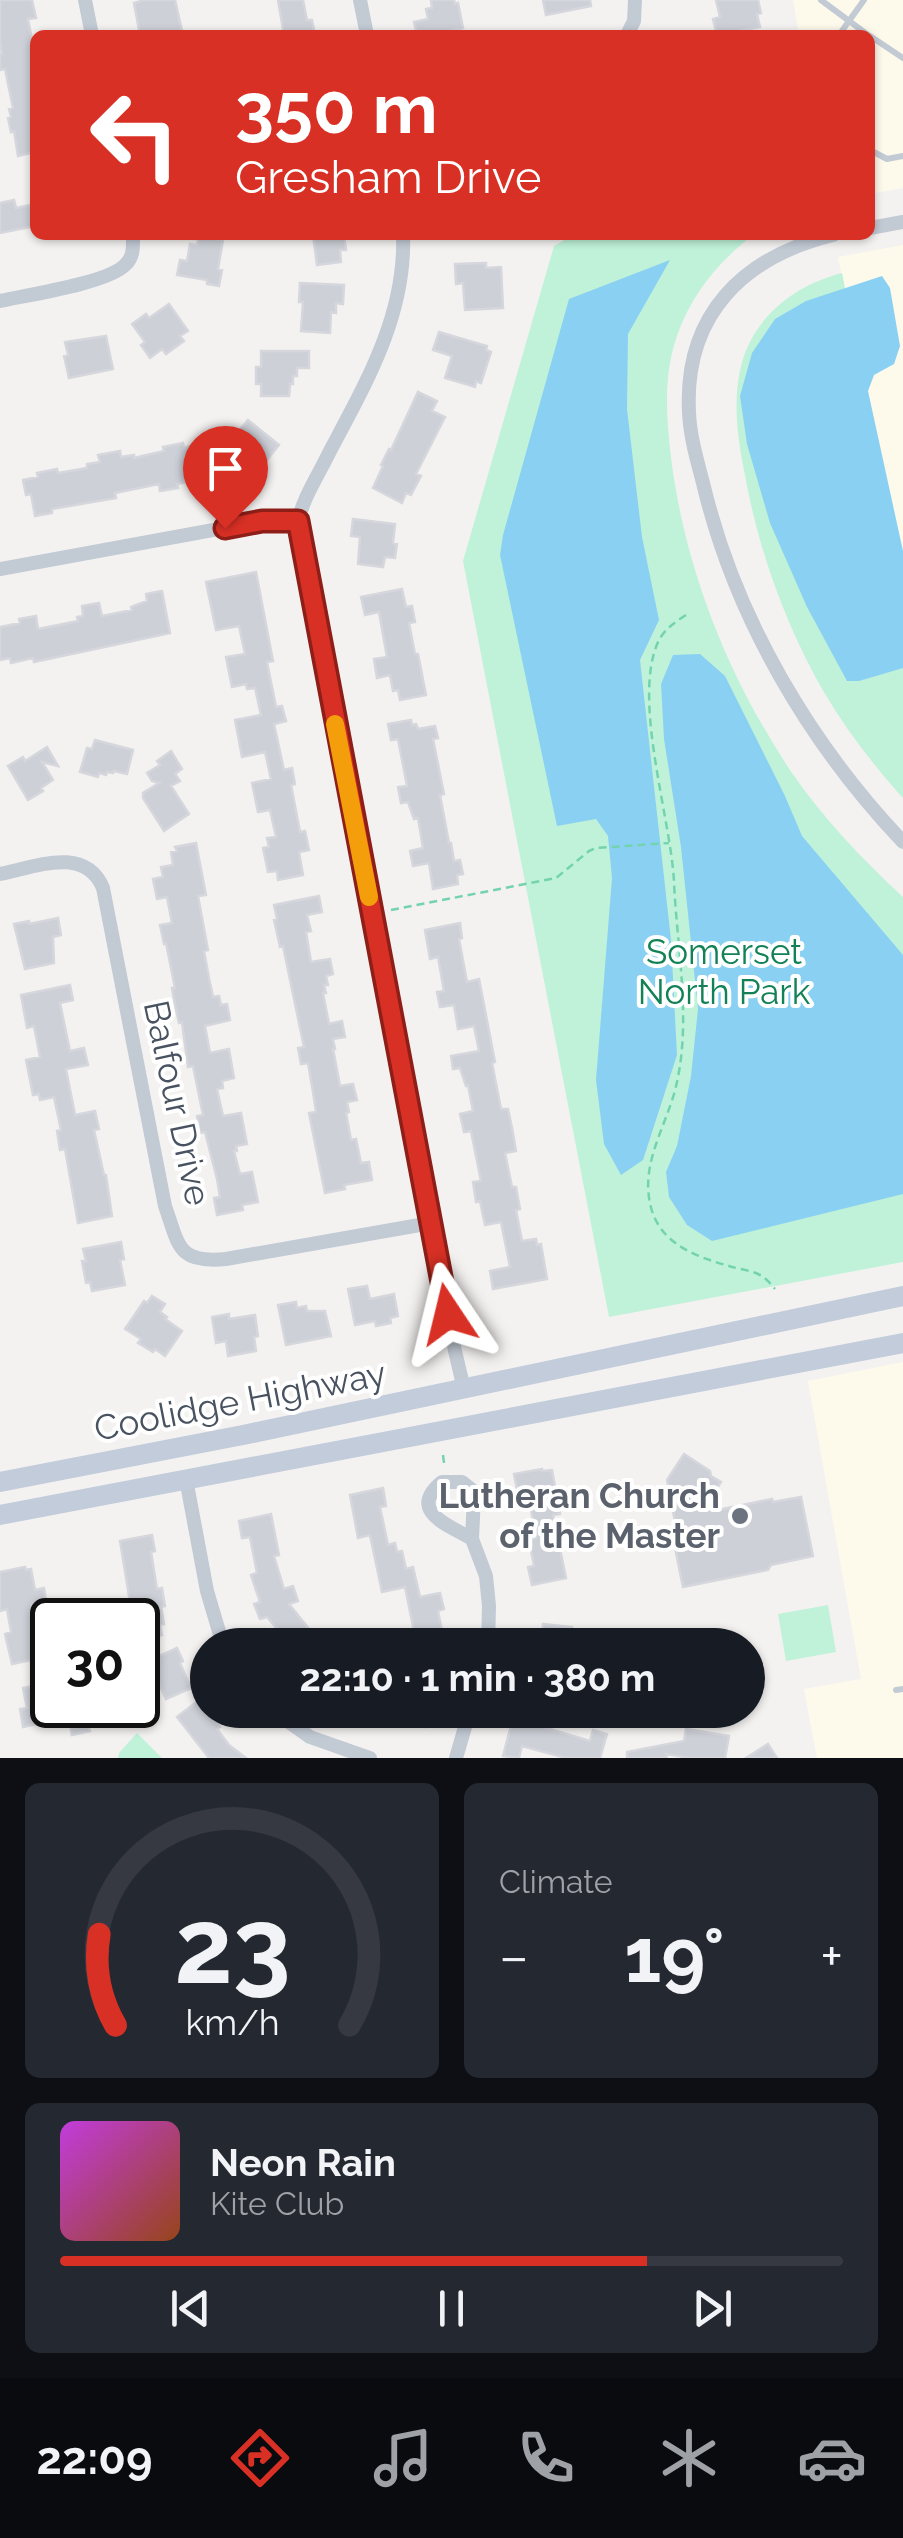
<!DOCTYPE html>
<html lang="en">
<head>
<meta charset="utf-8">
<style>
	body { margin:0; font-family:Raleway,sans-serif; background:#242831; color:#f1f3f6; height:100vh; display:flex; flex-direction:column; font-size:38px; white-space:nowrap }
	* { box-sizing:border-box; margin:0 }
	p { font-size:32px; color:#9ea1a6 }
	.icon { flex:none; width:55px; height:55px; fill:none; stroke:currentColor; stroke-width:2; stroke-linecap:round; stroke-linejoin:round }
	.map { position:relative; height:1758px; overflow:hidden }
	.sheet { display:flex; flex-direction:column; gap:25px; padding:25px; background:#0d0f14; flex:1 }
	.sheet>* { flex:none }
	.hud { position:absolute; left:30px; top:30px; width:845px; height:210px; border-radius:15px; box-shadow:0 2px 8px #0004; background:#d93025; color:#fff; overflow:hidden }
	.speed { position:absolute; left:30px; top:1598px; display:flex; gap:20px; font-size:50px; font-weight:700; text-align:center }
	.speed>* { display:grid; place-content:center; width:130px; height:130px; border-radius:50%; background:#171b24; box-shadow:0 2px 8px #0004; line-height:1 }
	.speed .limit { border:5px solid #111; border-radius:15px; background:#fff; color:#111 }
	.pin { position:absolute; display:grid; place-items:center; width:85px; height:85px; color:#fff; margin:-102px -42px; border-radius:50% 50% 50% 0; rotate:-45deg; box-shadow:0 0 10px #0007 }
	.pin .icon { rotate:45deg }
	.me { position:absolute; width:110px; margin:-55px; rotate:350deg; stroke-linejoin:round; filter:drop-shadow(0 0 8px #0008) }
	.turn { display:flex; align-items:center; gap:35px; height:210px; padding:0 40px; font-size:45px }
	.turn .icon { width:130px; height:130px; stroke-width:2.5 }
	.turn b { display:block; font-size:70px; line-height:85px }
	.big { font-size:75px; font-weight:700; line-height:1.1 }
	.sheet .widget { flex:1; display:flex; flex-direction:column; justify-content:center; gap:15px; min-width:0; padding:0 35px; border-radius:15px; background:#242831 }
	.sheet .dial { align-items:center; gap:0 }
	.dial svg { height:260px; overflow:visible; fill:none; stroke:#363941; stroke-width:7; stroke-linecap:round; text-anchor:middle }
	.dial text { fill:#f1f3f6; stroke:none }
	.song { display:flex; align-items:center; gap:30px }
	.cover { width:120px; height:120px; border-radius:15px; background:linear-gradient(135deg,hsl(290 70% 55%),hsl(20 70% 35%)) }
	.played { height:10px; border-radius:5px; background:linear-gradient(90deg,#d93025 75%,#363941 75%) }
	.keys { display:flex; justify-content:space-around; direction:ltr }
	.heat { display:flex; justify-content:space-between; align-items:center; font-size:55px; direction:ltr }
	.sheet .tiles { flex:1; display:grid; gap:25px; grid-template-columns:1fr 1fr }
	.widget:last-child { grid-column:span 2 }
	.trip { position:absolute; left:190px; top:1628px; width:575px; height:100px; border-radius:50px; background:#171b24; box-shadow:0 2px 8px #0004; font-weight:700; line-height:100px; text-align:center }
	.menu { display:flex; height:160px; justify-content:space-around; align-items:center; background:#090b0e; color:#9ea1a6 }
	.menu .icon { width:70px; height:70px }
	.menu .selected { color:#d93025 }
	.menu b { font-size:45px; color:#f1f3f6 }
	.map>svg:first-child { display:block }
</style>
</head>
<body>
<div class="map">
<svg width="903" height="1758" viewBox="0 0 903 1758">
	<rect width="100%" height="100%" fill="#f4f2f1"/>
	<path fill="#fdfaec" d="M793,0H903V188L870,194V35H799Z
		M903,245V569L838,257Z
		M903,1362V1758H817L804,1689L861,1679L808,1381Z"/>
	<path fill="#bff2d9" d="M573,235H753C718,262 691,295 677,336C664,373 666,411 670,449C683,565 727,676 792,773C824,819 862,859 903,897V1262L609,1317L463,561L554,246Z
		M842,273L903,574V798C874,766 847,731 825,694C784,623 757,546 743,465C737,433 733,399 741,366C753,317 795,285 842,273Z
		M828,1605L836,1652L786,1661L778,1614Z
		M137,1733L162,1758H118L119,1753Z"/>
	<path fill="#8ad0f2" d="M670,260L628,334L627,409L642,537L659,620L640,660L671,940L677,1055L643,1160L621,1175L604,1144L596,1080L612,878L608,836L596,819L557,826L500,555L503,535L569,299Z
		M882,276L890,288L900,346L894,364L874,375L868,391L903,551V668L859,681H847L807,607L770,523L747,444L740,396L752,353L775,319L806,301Z
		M700,654L725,676L785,796L802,836L903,955V1194L712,1241L687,1225L669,1197L666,1172L677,1146L691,1076L698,1009L681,847L664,739L661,684L673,655Z"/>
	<path fill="#cdd0d7" stroke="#d5d7dd" stroke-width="2.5" d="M0,0H32L36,18L28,19L35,55V152L18,156L14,131L11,132L8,118L11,117L9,109L13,108L5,69L0,70V54H2L0,41Z
		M144,0H175L183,35H140L134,3Z
		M278,0H303L307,20H312L315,35H284Z
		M431,0H454L455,4L458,3L463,28L429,35H417L414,22L428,19L426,9L432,8Z
		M543,0H590L591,6L546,15Z
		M716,0H758L761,13L757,14L760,27L717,35L713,19L720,17Z
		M14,200L16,208L35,204V226L0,233V203Z
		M199,235L223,240L218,269L222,270L219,286L207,284V280L177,275L180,260L187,261L190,244L197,245Z
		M313,235H344L346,250H340L341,262L317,265Z
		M486,263V268L501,267L503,308L465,310L463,283L456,284L455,264Z
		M300,283L344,285L343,304L336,303V313L331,312L330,333L301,331L303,302H299Z
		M169,304L188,331L180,336L184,341L166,354L162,349L150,358L141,345L145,342L132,324L146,314L149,318Z
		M439,332L487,346L486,350L491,352L481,383L476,381L475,387L445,378L452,356L433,350Z
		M106,336L113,369L69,378L64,356L68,355L65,342Z
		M261,351H309V368H297V376H293V384H290L289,396H261V384H256V367H261Z
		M418,392L437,401L432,411L445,417L416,474L421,476L411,495L406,493L402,503L373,488L383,466L381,465L389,449L391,450Z
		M248,420L279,445L267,460L254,449L239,469L220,454L226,447L221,443L231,431L235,435Z
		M183,443L184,448L195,445L202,479L177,484L178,488L160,491L159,484L115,493L116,498L52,509V513L35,516L31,494L26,495L23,480L38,477L37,473L57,469L58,473L87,468V464L100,462L98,455L120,451L121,457L134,455V458L164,451L163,447Z
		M353,519L395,524L393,543L397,544L395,558L385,557L383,567L358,564L360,537L351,536Z
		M256,572L273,661L267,662L276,707L282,706L286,721L274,724L284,770L292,768L295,784L291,785L300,832L305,831L309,850L299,852L303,875L278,880L277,871L268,872L263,848L269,847L267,838L276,837L270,810L258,812L252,783L271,779L265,752L242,757L235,720L261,715L255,688L247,689L246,684L232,687L226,657L245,654L239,626L216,630L206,582Z
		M402,589L406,607L412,606L415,622L409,623L415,654H418L426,695L400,700L398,690L393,691L390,675L377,678L374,659L387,657L379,612L365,615L361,597Z
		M162,591L170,633L34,662L33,658L11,663L10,658L0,660V627L20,623L19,619L36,616L38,629L78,621L77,617L83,616L82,606L99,603L102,616L132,610L131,607L147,601L146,594Z
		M411,720L412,725L416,724L418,729L435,726L438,738L433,739L444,794L440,795L449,843H451L454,861L460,860L463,874L457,875L458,884L433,889L429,863L413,866L410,851L423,848L418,818L414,819L408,802L401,803L398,787L407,786L398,739L391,740L388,724Z
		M95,740L133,750L127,774L114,771L113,773L107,772L106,775L99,773L98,777L80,772L87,748L92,749Z
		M47,747L58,766L42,762L53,780L41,788L43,791L28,800L8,766L23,757L25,761Z
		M171,751L182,769L175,774L180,781L171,786L189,814L164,831L143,798V793L159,783L152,781L147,773L160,765L157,761Z
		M196,843L206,895L198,896L208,950L204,951L209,978L213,997L219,996L221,1005L227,1004L230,1020L205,1026L210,1053L229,1049L234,1078L222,1081L223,1088L217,1089L223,1116L241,1113L247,1144L236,1146L237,1151H234L240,1174L252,1172L258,1202L242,1205L243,1210L217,1215L214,1198L220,1197L217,1179L205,1132L200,1133L197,1116L203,1115L193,1066L188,1067L182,1022L179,1023L175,1005L172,988H175L166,943L164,944L160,925L172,923L167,897L157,899L153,879L163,877L161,867L173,865L171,852L177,851L175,847Z
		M319,896L322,912L307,915L311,931L306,932L311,962L330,959L333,974L326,976L328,985H324L326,993H323L329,1024L342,1021L345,1037L333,1039L335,1049H333L340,1086L353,1084L357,1100L347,1102L349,1112L346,1113L351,1140L356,1139L361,1163L369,1162L372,1180L344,1185L345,1189L325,1193L309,1113L316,1112L313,1092L308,1063L301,1064L298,1048L304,1047L283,946L280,947L274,920L277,919L274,905Z
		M58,918L61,935L53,937L54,963L25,969L14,924L29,921V924Z
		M460,923L462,938L459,939L467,982L479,979L495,1062L492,1063L501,1109H508L512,1128L516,1151L505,1153L512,1187H516L520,1209L516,1210L522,1241L536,1239L537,1245L541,1244L547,1279L493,1289L490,1271L510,1267L501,1222L485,1225L480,1201L476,1202L473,1182L481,1181L471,1131L464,1132L460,1114L473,1111L468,1085L466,1086L460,1068L453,1069L451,1056L479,1051L474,1026L458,1029L454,1005L440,1007L437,992L444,991L438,957L430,959L425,930Z
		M70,985L73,1000L60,1003L70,1051L84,1048L88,1065L66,1069L75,1115L95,1111L99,1129L94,1130L104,1175H106L112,1216L78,1223L65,1149L60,1150L57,1131L61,1130L54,1097L40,1100L39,1094L33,1095L26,1060L40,1057L34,1026L27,1028L21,995Z
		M121,1242L124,1259L120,1260L125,1285L92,1291L90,1282L86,1283L82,1261H86L83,1249Z
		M367,1286L370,1299L394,1294L398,1316L390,1318L391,1323L376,1326L375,1321L355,1325L348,1289Z
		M152,1296L165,1304L160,1312L167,1317L165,1319L182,1331L165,1356L155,1349L153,1352L138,1343L141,1339L125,1329L144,1301L147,1303Z
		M296,1302L297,1308L306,1306L307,1311H325L331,1336L286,1345L278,1305Z
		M229,1314V1319L255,1315L258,1336L254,1337L256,1351L228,1356L226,1341L216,1343L212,1317Z
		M684,1454L710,1471L711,1476L721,1482L715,1491L718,1510L772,1499L773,1502L801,1497L813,1556L771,1565L768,1570L683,1587L671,1528L675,1522L667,1480Z
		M542,1469V1471L552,1470L560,1514L553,1515L566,1578L532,1585L528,1567L534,1566L529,1539L536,1538L528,1493L518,1494L514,1474Z
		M383,1488L386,1506L380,1507L388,1545L395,1543L397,1552L402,1551L406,1569L413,1567L420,1597L440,1593L444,1609L438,1611L443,1636L416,1641L405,1587L382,1592L370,1535L358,1538L350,1495Z
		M271,1514L279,1555L274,1556L284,1589L293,1586L298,1601L289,1604L322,1645H290L267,1617L260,1619L254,1604L260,1602L251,1575L257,1573L250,1537L242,1538L239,1521Z
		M152,1535L155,1551L151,1552L157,1589L162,1588L165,1606L161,1607L164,1624L160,1625L162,1635L138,1640V1620H133L120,1541Z
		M25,1567L26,1570L31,1569L35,1590L44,1588L46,1601L31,1604L38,1640L47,1639L50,1656L12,1664L5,1634L11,1632L7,1609L0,1611V1572Z
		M543,1624L572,1627L570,1645H541Z
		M177,1648L183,1661L180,1663L191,1688L166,1699L148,1661Z
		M44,1684L48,1703L57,1705L60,1719L23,1727L20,1709L27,1708L23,1688Z
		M203,1697L208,1703V1710H213L210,1713L220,1727L217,1729L229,1745L246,1758H209L177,1717Z
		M381,1710H430L425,1727L381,1713Z
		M86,1717L90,1731L72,1735L69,1720Z
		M513,1718L590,1741L593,1730L607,1734L600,1758H566L522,1746L519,1758L503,1756Z
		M686,1729L729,1736L725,1758H690L666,1754L667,1758H627V1752L684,1741Z
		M768,1744L777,1758H746Z"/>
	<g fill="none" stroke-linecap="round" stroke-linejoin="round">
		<path stroke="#74d3af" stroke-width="2.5" stroke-dasharray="8 5" stroke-linecap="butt" d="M686,615C675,622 665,629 659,640C631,697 671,818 674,882C677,951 693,1026 674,1094C662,1134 639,1169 652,1211C663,1245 697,1257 729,1266C738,1269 749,1270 758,1274C765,1277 770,1283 775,1289
			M391,910L556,878L589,851L596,848L669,843
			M443,1455L444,1463"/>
		<path stroke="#c2cad4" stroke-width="6" d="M821,0L868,35
			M839,35L864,0
			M870,36L903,58
			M870,150L887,159L903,156
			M896,1690L903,1689"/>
		<path stroke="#c2cad4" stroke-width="14" d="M85,0L92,35
			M360,0L367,35
			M627,35L634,21L635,0
			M870,228L903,222
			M403,235C406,315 366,383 330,451C319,474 304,496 298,521L455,1351L464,1389
			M833,235C743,257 684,315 689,412C690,438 698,463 704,487C736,619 810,744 903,842
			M0,301C27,295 108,283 125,265C134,257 133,247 133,235
			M0,569L262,521H298
			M0,874C35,867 85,845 103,888L165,1206C179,1245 177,1264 226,1259L431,1223
			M186,1479L207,1591L223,1645
			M472,1539C451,1526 406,1512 442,1482H462L472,1490L474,1496L472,1539L486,1576L489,1606L488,1645
			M272,1710L310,1737L370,1758
			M456,1758L470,1710"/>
		<path stroke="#c3ccdb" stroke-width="20" d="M0,1482L243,1435L903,1296
			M0,1515L903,1343"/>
	</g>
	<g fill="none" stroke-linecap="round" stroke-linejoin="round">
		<g stroke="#8d1f18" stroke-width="25">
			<path id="route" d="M225,528L262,521H298L448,1314"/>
		</g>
		<use href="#route" stroke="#d93025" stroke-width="18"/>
		<path stroke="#f59e0b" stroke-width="18" d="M335,724L369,897"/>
	</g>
	<circle fill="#6b7280" stroke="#fff" stroke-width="4" cx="740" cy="1516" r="10"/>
	<g text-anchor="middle" stroke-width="8" stroke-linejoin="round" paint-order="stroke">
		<g font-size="35" fill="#128256" stroke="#fff">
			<text x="724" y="964">Somerset<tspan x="724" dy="40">North Park</tspan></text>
		</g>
		<g font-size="35" fill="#485260" stroke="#fff">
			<text transform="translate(177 1103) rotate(78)" y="12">Balfour Drive</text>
			<text transform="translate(240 1401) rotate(-11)" y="12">Coolidge Highway</text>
		</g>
		<g font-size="35" font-weight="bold" fill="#5b616d" stroke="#fff" text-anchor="end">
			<text x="720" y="1508">Lutheran Church<tspan x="720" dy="40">of the Master</tspan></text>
		</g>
	</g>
</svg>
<div class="speed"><div class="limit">30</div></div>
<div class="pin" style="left:225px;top:528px;background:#d93025"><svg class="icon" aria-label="arrive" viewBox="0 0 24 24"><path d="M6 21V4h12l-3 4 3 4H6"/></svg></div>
<svg class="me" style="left:448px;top:1314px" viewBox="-20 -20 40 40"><path d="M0-17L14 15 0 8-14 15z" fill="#d93025" stroke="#fff" stroke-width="4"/></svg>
<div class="trip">22:10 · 1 min · 380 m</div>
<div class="hud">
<div class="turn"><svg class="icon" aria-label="left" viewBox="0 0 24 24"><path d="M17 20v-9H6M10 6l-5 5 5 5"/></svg><div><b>350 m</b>Gresham Drive</div></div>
</div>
</div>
<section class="sheet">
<div class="tiles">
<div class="widget dial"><svg viewBox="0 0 100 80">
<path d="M14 69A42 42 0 1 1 86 69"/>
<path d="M14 69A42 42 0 0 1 9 41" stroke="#d93025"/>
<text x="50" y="56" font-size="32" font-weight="700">23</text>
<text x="50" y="72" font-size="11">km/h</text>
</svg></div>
<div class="widget"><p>Climate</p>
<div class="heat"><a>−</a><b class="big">19°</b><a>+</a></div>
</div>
<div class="widget">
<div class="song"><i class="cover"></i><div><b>Neon Rain</b><p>Kite Club</p></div></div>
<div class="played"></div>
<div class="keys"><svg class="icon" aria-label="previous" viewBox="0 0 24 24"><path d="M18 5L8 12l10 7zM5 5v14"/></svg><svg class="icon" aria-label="pause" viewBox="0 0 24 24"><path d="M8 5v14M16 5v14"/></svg><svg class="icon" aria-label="next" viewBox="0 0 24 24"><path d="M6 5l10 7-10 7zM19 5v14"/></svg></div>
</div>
</div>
</section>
<nav class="menu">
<b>22:09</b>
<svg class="icon selected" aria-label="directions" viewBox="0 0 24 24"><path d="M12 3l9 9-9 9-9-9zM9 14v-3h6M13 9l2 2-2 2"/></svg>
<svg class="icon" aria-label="music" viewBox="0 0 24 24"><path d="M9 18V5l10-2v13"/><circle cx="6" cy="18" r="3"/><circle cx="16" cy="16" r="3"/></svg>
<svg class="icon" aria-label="phone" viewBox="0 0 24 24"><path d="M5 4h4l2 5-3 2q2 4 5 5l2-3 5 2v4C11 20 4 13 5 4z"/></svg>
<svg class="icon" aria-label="climate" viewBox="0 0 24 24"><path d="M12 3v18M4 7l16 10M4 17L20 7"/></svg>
<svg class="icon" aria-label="car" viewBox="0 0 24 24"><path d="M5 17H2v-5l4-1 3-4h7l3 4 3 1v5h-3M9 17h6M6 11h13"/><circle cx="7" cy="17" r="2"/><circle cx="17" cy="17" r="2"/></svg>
</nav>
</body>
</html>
